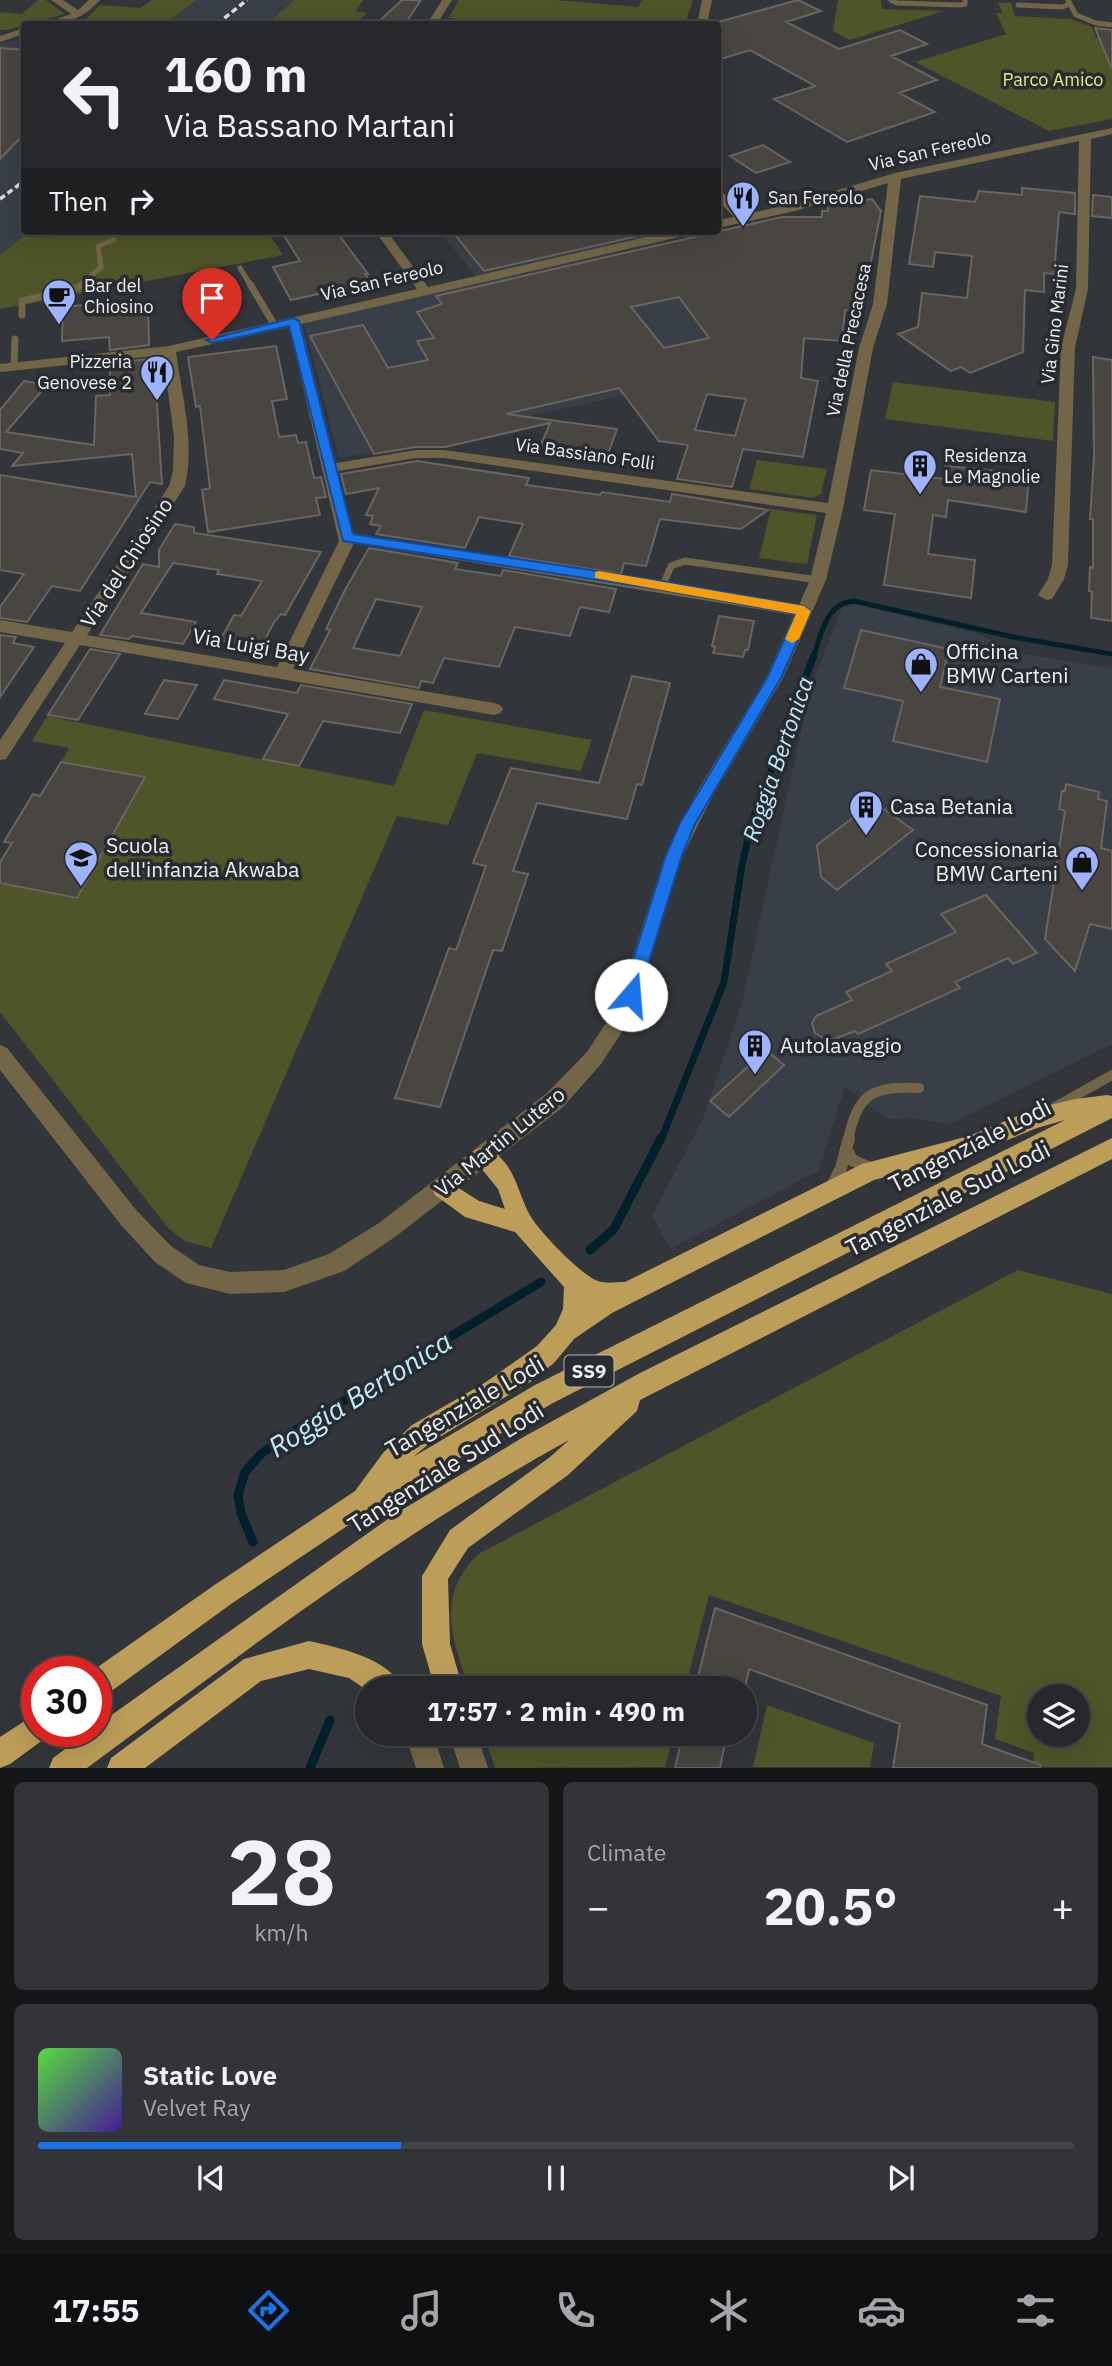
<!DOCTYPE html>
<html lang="en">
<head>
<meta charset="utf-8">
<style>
	body { margin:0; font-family:"IBM Plex Sans",sans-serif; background:#323437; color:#f1f3f6; height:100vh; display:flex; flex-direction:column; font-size:26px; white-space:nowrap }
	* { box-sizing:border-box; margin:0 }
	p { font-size:23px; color:#a4a6a9 }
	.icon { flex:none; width:38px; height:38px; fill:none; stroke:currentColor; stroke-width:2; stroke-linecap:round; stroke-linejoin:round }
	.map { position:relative; height:1768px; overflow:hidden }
	.panel { display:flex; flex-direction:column; gap:14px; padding:14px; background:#151618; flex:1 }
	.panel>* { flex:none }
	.top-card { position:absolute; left:21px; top:21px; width:700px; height:214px; border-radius:7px; box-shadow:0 7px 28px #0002,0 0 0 2px #424447; background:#26282b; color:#f1f3f6; overflow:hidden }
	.fabs { position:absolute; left:1027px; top:1684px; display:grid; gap:14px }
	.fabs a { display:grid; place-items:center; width:63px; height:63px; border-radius:50%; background:#26282b; box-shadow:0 7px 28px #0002,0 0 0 2px #424447; font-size:35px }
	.speed { position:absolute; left:21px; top:1656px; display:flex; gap:14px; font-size:35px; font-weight:700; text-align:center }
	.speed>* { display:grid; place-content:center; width:91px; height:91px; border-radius:50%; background:#26282b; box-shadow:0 7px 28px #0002,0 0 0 2px #424447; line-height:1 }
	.speed .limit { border:10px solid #d22; background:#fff; color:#111 }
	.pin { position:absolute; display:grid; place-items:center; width:60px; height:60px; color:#fff; margin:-72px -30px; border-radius:50% 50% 50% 0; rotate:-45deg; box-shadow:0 0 7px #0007 }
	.pin .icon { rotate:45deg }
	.me { position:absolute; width:77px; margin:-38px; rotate:18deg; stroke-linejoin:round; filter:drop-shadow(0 0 5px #0008) }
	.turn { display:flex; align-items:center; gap:24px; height:147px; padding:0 28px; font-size:32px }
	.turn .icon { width:91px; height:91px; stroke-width:2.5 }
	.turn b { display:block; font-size:49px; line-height:60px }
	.then { display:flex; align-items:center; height:66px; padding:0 28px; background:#0003; gap:14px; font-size:26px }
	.big { font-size:52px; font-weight:800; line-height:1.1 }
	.panel .card { flex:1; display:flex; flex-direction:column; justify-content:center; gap:10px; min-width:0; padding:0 24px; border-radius:10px; background:#323437 }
	.panel .dial { align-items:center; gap:0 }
	.dial b { font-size:91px; line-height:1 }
	.song { display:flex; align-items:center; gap:21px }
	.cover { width:84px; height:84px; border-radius:10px; background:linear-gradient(135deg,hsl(110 70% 55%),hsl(260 70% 35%)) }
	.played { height:7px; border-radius:4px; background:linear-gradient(90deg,#1a73e8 35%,#424447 35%) }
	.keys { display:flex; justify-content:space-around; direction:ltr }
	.heat { display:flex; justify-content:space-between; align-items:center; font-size:38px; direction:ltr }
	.panel .tiles { flex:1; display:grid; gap:14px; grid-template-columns:1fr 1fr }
	.card:last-child { grid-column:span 2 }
	.trip { position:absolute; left:355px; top:1676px; width:402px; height:70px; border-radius:35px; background:#26282b; box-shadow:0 7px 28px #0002,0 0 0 2px #424447; font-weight:800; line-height:70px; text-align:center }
	.dock { display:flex; height:112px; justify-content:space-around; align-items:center; background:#0f1011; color:#a4a6a9 }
	.dock .icon { width:49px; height:49px }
	.dock .active { color:#1a73e8 }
	.dock b { font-size:32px; color:#f1f3f6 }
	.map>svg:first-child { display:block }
</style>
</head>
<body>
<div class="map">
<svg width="1112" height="1768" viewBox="0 0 1112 1768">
	<rect width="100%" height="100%" fill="#323539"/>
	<path fill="#393f48" d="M197,0H294L267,24H165Z
		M24,38V231H30L0,255V43Z
		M439,231H684L477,278Z
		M662,238L678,259L758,332L680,383L440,436L410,447L339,458L303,320Z
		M856,604L975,633L1020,653L1112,668V1044L948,1125L915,1118L887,1119L845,1087L818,1171L670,1249L652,1215L702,1121L741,1007L811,686L842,608Z"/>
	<path fill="#4f5429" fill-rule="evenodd" d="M38,0H46L65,14L7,30H0V12L22,14Z
		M152,0H197L165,24H68L85,20L100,5L141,8Z
		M294,0H363L356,11L367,13L354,24H267Z
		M459,0H555L638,7L642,0H693L685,24H527L448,18Z
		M838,0H881L882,9L944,11L850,40L833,31Z
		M998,2L1011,3L1015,16L1071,19L1092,27L1096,37L1112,38V119L1049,131L915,62L1006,34L996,13H1002Z
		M30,231H267L283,255L0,309V255Z
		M893,382L1055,402L1053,441L885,419Z
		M757,460L827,469L821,494L813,498L749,489Z
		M771,509L817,515L807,564L759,558Z
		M424,710L592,740L581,771L477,753L448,825L397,816L211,1248L185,1241L168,1228L0,1012V883L144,777L61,762L69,748L32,741L47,716L394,786Z
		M1018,1270L1112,1294V1767H1033L1034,1753L995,1739L1001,1696L709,1595L685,1689H469C452,1636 435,1599 478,1554ZM1040,1696H1078V1734H1040Z
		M767,1705L874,1743L870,1767H753Z
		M484,1734H674L665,1767L495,1768Z"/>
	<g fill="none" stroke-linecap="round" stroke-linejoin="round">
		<path stroke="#02202b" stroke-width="5" d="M813,657C822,634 825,603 854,601L1018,638L1112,654"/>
		<path stroke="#02202b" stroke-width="7" d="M661,1140L724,982L742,865L752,822L814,655"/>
		<path stroke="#02202b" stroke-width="9" d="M590,1250L614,1229L661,1138
			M253,1542L241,1513L238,1495L245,1472L262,1453L304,1425L541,1282
			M310,1768L330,1720"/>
	</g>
	<path fill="#494541" stroke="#696561" stroke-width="2" fill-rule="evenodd" d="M402,0H421L405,24H376Z
		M798,0L821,11L786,22L839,49L900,30L927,44L891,56L937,80L899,93L935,112L847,142L774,99L815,86L750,50L718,60V22Z
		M1095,28L1112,30V67H1111Z
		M0,48L24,50V134L0,159Z
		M763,145L790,162L756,173L730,156Z
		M1022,188L1075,193V214L1059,212L1054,274L1044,273V292L1025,290L1023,352L970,373L961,367L951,371L898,334L918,327L922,293L967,298L972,256L935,252L933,267L909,264L920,196L975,202L979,191L1022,195Z
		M1093,195L1112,197V218L1092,216Z
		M845,199L848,202L872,199L881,211L861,312L845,310L842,341L804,338L801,378L818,381L803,457L743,449L732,487L677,479L688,445L659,441L619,388L506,414L617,429L608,454L540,447L550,423L445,447H416L374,454L310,336L363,325L388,368L428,360L417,341L434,338L417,312L442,304L436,296L782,217H822V211H828L827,204ZM679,297L709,338L664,348L631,307ZM707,394L746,399L735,436L695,430Z
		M281,231H336L368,274H365L371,282L291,300L273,267L300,261Z
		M452,231H660L484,271Z
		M209,281L228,314L204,320L185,286Z
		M115,302V308L148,304L149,345L110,350L109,337L62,341L63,307Z
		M276,346L287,399L272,401L279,437L296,435L298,443L306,442L314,478L321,477L326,497L316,498L320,515L208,532L202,490L210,488L200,406L196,407L188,357Z
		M1093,357L1112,360V621L1091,618L1092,592L1089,591L1090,567L1093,568V519H1090L1094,457Z
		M149,359L151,390H156L162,484L150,482L80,591L52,586L27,622L0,618V607L24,574L0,570V475L136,497L132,454L12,466L23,453L0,449V410L24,381L47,385L6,432L94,445L96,396L110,395V363Z
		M417,461L529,478L526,485L600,495L602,492L670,502L672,494L768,510L741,529L660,519L646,566L624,563L621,574L509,556L523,524L479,517L465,548L376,534L381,526L370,524L373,516L366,515L379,488L346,494L341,474Z
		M945,466L1029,474L1026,512L948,500L946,517L933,515L928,554L975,560L971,598L884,585L895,514L864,510L871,470L943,479Z
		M175,524L194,527V533L321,552L285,615L281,614L274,622L261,647L220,640L234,615L241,616L262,581L217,574L219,570L173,563L141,613L196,622L183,644L132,636L129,639L100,635L143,564L159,567V550Z
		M369,548L458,563L455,569L501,576L503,570L616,589L609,612L580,607L570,636L515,627L499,667L444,658L433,683L421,681L419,688L310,669L330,630L326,629L345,590ZM376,599L422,607L400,656L353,648Z
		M719,616L754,621L748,650H745L743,657L713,653L715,647L712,646Z
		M861,630L949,649L940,687L1000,699L987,762L893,741L903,701L844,688Z
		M0,635L16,637L13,643L34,647L0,697Z
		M90,649L120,654L78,720L48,715Z
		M632,676L670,683L642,785L637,784L627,819L537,803L513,871L528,874L502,951L493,950L440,1107L395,1098L449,948L456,950L486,866L473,863L511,768L599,783Z
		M164,680L197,685L178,719L145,714Z
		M224,680L297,693L301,685L412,704L400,733L323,721L299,766L263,759L288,714L214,699Z
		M61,762L145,777L77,898L0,883V862L12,843L4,842L33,794L40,796Z
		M1066,784L1099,792L1098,799L1107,801L1101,848L1112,851V929L1090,924L1075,971L1045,939L1065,811L1059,809L1062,791H1065Z
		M874,802L913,830L837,890L821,877L817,845Z
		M986,895L1037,953L1013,964L1008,958L955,982L960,988L858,1034L855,1031L829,1041L815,1033L812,1023L816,1016L852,1000L846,992L892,971L886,964L956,932L941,914Z
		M766,1050L784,1065L729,1117L710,1101Z
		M715,1608L987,1705L982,1744L1041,1765L1040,1768H893L900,1724L749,1669L745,1689H695Z
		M683,1734H727L720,1768H675Z"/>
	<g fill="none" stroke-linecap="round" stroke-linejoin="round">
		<path stroke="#736648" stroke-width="5" d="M891,0L897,3L960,5L965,4V0
			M1068,0L1076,15L1096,23L1112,25
			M1018,5L1062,7L1070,4
			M240,268L251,286
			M80,286L101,267L98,246L114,240"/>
		<path stroke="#736648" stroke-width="7" d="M250,284L275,326
			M22,315V301L78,288L82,284
			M14,367L15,339
			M663,585L671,566L685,561L818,580"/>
		<path stroke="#736648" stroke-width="10" d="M1055,1107L1112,1075
			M848,1140C858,1093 872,1086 919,1088"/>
		<path stroke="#736648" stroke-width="12" d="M846,1148L852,1160L870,1168
			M832,1186L841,1168L849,1138"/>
		<path fill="#736648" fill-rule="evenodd" d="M51,0H63L78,10L89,0H100C84,18 67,24 43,24L71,14Z
			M442,0H452L437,24H427Z
			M702,0H712L707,24H697Z
			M24,28V34L0,42V36Z
			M1112,128V134L1091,139L1088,289L1075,347L1068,564L1064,579L1052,599L1046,600L1038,595L1048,579L1052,564L1061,347L1076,289L1079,141L901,179L887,304L873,348L843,509L826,580L783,678L712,797L683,855L633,1015L601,1064L563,1107L395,1237L344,1271L284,1292L230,1294L186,1283L155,1262L121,1225L0,1070V1045L7,1048L137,1211L171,1246L199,1265L230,1272L284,1270L329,1254L379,1223L547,1093L587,1052L617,1006L665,855L698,790L766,678L794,615L354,543L293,669L494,703L500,705L503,709L500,713L494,715L80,645L6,759L0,760V740L65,643L0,632V620L72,632L169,486L173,471L174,437L163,355L0,372V364L169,346L417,289L375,231H387L428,287L672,231H694L688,235L301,324L336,463L416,450H444L828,503L859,348L873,304L888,183L795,211L718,228V220L734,217L718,201V192H722L746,214L788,205L895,173ZM289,327L339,541L277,667L87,635L185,486C195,441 182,397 176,352ZM416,458H444L826,513L810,580L799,605L353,533L338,471Z
			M405,1734H433L444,1768H416Z
			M449,1734H477L488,1768H460Z"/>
		<path fill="#bc9e58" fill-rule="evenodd" d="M1107,1095L1112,1096V1118L553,1403L368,1512L231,1604L106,1695L96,1699V1671H92L213,1586L355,1491L383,1453L412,1425L486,1382L537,1346L556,1325L563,1309L564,1287L515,1232L465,1217L435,1195L432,1188L435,1181L443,1178L479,1201L505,1209L498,1189L472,1157L475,1150L483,1147C516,1159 516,1192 531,1217C540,1232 582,1276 598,1281C606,1284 616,1282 625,1282L862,1164L969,1136L1034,1109L1075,1099ZM1065,1120L535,1385L413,1457L430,1443L530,1382L554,1363L574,1339L612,1313L874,1180L971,1155L1037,1128Z
			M1112,1138V1159L640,1400L637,1411L568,1475L468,1548L448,1579L450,1644L463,1689H435L422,1644V1576L450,1530L550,1457L569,1440C398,1534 244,1652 87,1768H49L53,1758L90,1731H96V1726L395,1514L527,1435L640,1373Z
			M309,1641C339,1648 390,1658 403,1689L368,1691L349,1678L309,1669L261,1681L145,1768H107L111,1758L244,1659Z
			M37,1713V1731H50L47,1737L10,1764L0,1768V1737Z"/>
		<path stroke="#dadcdf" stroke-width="3.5" stroke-dasharray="6 3.5" stroke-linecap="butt" d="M217,24L247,0
			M0,199L24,181"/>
	</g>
	<path fill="#1a73e8" stroke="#114b97" stroke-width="2" d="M293,318L299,321L353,534L663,581L804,606L811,611L781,678L695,824L682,855L637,1000H625L622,995L666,855L680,823L767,678L796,614L663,590L343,541L289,326L212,343L206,340Z"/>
	<path fill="#f59e0b" d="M599,571L804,606L811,611L799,639L792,643L785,639L796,614L595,578V572Z"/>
	<defs>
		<g id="restaurant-pin" transform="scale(1.75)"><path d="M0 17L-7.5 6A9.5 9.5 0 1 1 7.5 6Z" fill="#9eb3fd" stroke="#282b2f"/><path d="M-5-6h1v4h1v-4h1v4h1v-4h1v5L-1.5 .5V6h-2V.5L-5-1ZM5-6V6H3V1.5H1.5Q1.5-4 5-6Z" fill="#111"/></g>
		<g id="cafe-pin" transform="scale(1.75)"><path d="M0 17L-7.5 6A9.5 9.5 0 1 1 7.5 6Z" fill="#9eb3fd" stroke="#282b2f"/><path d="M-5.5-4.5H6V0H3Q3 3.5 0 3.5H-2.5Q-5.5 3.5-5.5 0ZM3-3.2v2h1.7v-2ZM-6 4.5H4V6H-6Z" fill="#111"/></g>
		<g id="building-pin" transform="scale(1.75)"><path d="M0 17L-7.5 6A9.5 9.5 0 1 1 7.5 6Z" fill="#9eb3fd" stroke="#282b2f"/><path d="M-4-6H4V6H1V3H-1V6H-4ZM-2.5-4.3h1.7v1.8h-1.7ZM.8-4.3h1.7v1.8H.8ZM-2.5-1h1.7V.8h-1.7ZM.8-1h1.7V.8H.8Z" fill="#111"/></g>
		<g id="shop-pin" transform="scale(1.75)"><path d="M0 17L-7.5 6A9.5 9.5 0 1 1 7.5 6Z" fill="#9eb3fd" stroke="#282b2f"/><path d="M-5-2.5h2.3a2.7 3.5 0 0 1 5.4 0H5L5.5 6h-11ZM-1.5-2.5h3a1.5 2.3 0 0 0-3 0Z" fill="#111"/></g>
		<g id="school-pin" transform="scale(1.75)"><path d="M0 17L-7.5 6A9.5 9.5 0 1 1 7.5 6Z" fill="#9eb3fd" stroke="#282b2f"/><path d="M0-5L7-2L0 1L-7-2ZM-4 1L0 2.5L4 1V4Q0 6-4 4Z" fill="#111"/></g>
	</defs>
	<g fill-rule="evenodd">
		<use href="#restaurant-pin" x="743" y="198"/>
		<use href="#cafe-pin" x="59" y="296"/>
		<use href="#restaurant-pin" x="157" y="372"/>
		<use href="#building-pin" x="920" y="466"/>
		<use href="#shop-pin" x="921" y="664"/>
		<use href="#building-pin" x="866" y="807"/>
		<use href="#school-pin" x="81" y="858"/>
		<use href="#shop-pin" x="1082" y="862"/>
		<use href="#building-pin" x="755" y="1046"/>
	</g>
	<g text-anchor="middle" stroke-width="7" stroke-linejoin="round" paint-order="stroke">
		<g font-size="18" fill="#e0ed81" stroke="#282b2f">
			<text x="1053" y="86">Parco Amico</text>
		</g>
		<g font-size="18" fill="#eef0f2" stroke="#282b2f">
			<text transform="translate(930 151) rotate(-13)" y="6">Via San Fereolo</text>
			<text transform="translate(382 281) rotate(-13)" y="6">Via San Fereolo</text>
			<text transform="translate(1055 324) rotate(-83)" y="6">Via Gino Marini</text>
			<text transform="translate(849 340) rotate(-78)" y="6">Via della Precacesa</text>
			<text transform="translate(585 454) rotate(8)" y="6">Via Bassiano Folli</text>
		</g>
		<g font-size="18" fill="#eef0f2" stroke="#282b2f" text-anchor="start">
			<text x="768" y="204">San Fereolo</text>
			<text x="84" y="292">Bar del<tspan x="84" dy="21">Chiosino</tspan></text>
			<text x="132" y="368" text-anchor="end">Pizzeria<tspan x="132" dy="21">Genovese 2</tspan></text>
			<text x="944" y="462">Residenza<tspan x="944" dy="21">Le Magnolie</tspan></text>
		</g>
		<rect fill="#282b2f" stroke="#b3b5b8" stroke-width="2" x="564.5" y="1355.5" width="49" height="31" rx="5"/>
		<g font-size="19" font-weight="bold" fill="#eef0f2">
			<text x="589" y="1378">SS9</text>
		</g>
		<g font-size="21" fill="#eef0f2" stroke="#282b2f">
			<text transform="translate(127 563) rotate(-57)" y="7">Via del Chiosino</text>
			<text transform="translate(251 646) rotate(10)" y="7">Via Luigi Bay</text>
			<text transform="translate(500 1142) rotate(-39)" y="7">Via Martin Lutero</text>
		</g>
		<g font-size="21" fill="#eef0f2" stroke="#282b2f" text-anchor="start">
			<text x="946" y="659">Officina<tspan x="946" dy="24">BMW Carteni</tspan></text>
			<text x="890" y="814">Casa Betania</text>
			<text x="106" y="853">Scuola<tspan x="106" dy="24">dell'infanzia Akwaba</tspan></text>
			<text x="1058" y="857" text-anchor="end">Concessionaria<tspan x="1058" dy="24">BMW Carteni</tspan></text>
			<text x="780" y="1053">Autolavaggio</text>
		</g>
		<g font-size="23" font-style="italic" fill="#beebff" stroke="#282b2f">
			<text transform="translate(778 759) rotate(-71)" y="8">Roggia Bertonica</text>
		</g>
		<g font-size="24" fill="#eef0f2" stroke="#282b2f">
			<text transform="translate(970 1146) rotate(-27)" y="8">Tangenziale Lodi</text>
			<text transform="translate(948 1199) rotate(-27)" y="8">Tangenziale Sud Lodi</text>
			<text transform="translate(465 1407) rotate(-30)" y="8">Tangenziale Lodi</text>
			<text transform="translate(446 1468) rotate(-32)" y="8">Tangenziale Sud Lodi</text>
		</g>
		<g font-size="28" font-style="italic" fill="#beebff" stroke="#282b2f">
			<text transform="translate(360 1394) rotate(-32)" y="10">Roggia Bertonica</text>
		</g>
	</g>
</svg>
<div class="fabs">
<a><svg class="icon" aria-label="layers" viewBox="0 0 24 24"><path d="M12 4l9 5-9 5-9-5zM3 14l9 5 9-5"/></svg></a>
</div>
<div class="speed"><div class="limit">30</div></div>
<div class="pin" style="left:212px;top:340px;background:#d93025"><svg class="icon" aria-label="arrive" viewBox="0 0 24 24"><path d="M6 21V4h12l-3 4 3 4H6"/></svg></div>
<svg class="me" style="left:631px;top:995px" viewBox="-20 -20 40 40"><circle r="19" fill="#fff"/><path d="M0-13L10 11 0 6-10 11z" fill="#1a73e8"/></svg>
<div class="trip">17:57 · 2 min · 490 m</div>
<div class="top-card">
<div class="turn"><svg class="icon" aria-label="left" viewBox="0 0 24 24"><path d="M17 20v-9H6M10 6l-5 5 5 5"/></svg><div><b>160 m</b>Via Bassano Martani</div></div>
<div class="then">Then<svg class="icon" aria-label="right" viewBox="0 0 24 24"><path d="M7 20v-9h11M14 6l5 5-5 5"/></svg></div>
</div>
</div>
<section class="panel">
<div class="tiles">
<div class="card dial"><b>28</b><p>km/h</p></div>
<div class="card"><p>Climate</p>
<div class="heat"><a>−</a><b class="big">20.5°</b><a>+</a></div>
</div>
<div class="card">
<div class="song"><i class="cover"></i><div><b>Static Love</b><p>Velvet Ray</p></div></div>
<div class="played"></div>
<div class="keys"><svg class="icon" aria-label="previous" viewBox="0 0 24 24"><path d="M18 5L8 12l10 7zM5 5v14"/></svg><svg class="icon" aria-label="pause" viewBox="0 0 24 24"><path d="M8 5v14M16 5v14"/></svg><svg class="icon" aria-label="next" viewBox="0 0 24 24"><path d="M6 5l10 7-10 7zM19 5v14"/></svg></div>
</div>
</div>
</section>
<nav class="dock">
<b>17:55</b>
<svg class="icon active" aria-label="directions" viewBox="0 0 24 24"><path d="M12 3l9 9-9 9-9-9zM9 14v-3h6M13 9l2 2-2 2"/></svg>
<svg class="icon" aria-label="music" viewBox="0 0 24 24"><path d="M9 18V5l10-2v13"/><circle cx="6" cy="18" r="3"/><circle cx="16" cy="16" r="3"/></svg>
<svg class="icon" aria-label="phone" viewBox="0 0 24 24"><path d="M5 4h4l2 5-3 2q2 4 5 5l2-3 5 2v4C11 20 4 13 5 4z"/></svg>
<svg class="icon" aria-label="climate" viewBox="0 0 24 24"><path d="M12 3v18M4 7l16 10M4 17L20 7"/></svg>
<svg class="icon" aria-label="car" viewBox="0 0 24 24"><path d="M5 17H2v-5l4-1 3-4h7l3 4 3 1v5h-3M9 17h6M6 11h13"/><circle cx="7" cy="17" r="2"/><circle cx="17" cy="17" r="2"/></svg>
<svg class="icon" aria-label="filters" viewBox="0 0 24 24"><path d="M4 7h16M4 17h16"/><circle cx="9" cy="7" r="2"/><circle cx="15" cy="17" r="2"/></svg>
</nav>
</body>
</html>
